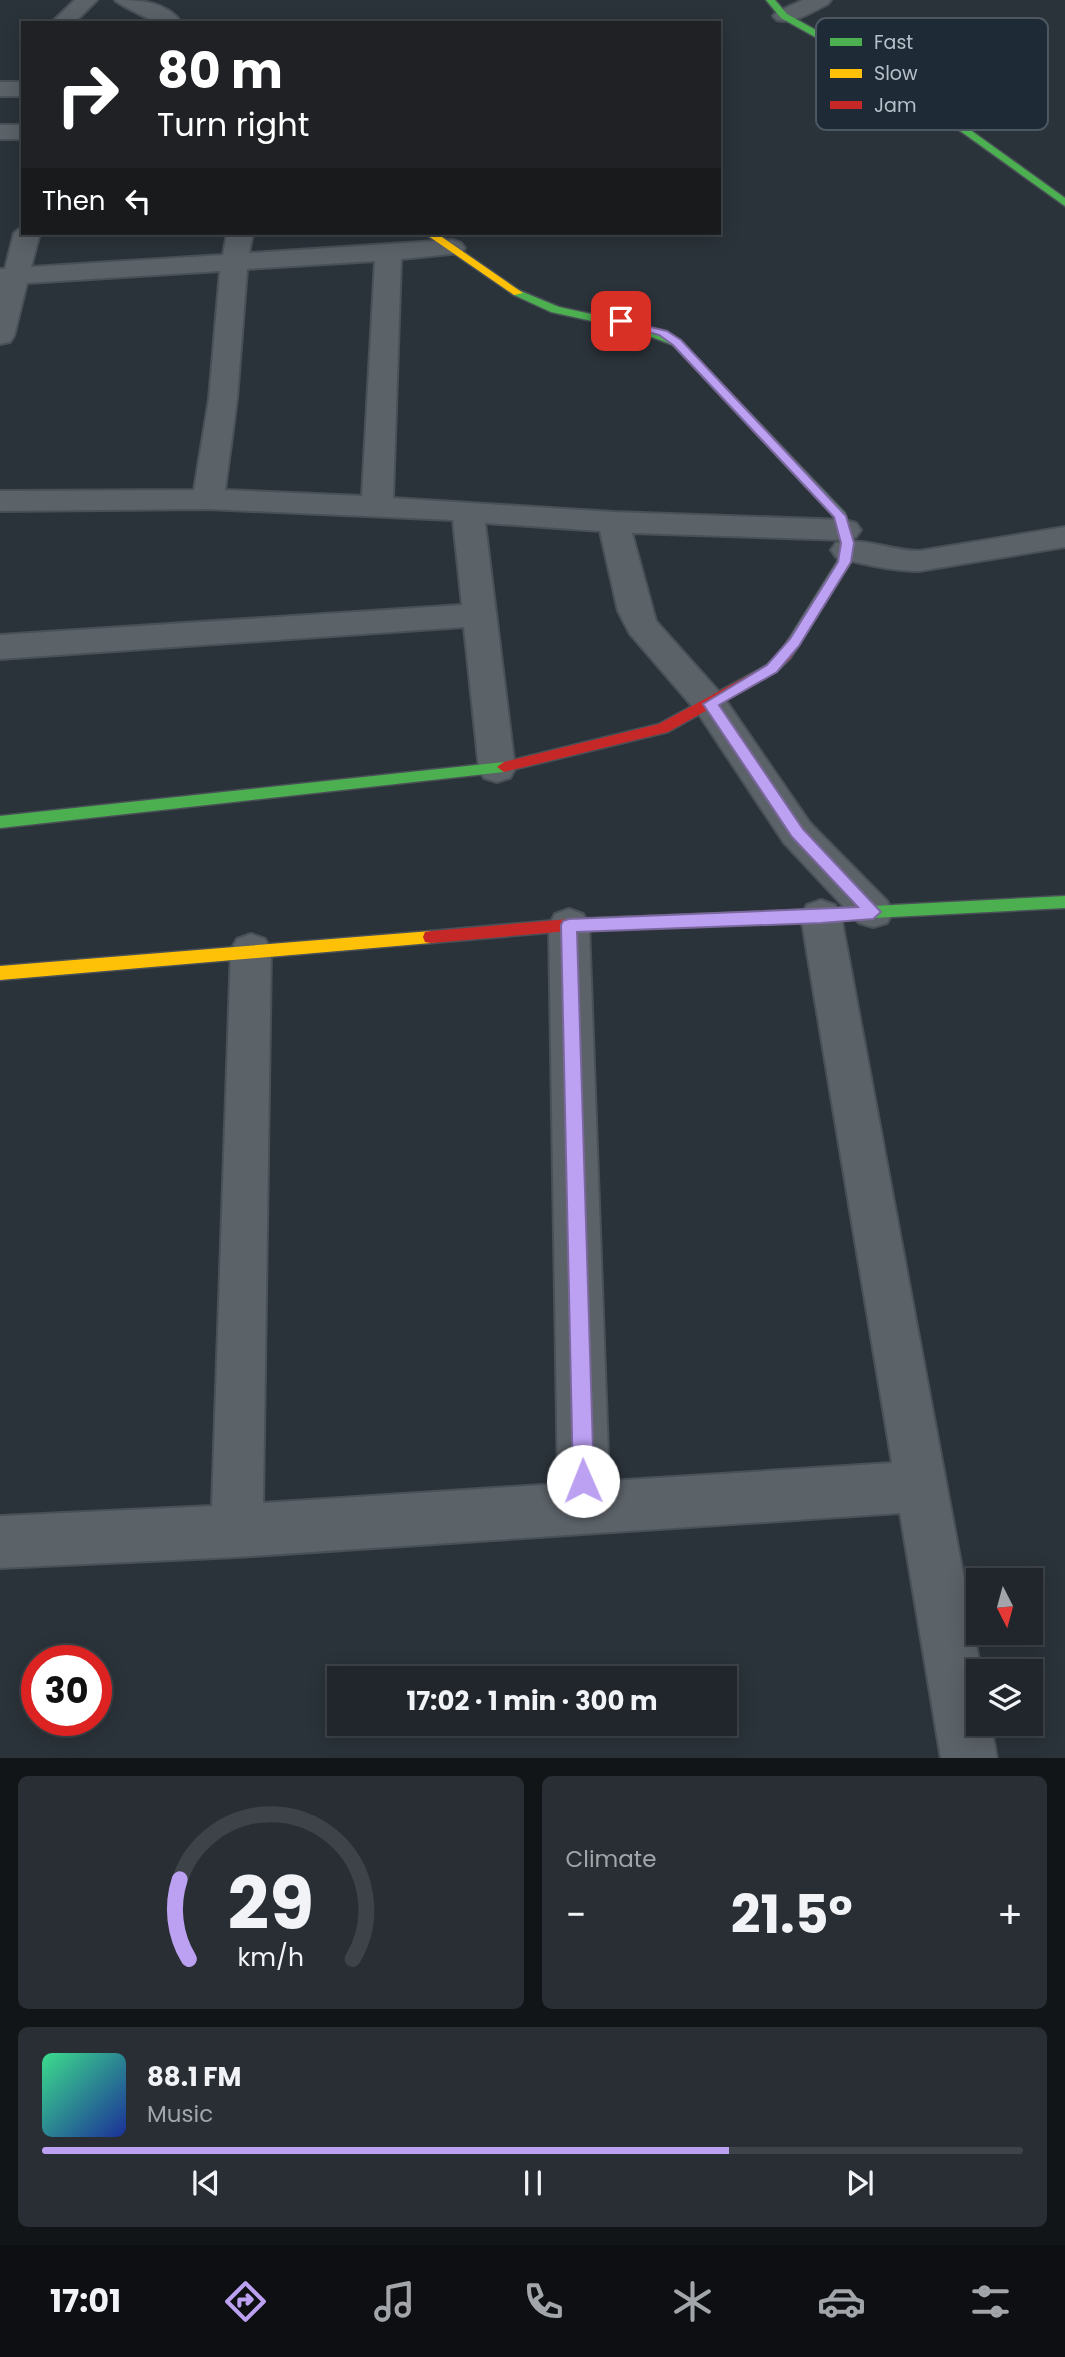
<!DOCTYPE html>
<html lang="en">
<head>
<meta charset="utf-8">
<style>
	body { margin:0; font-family:Poppins,sans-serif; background:#282e34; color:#f1f3f6; height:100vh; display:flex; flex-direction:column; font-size:26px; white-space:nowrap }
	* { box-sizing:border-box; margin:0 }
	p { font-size:23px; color:#a2a5a9 }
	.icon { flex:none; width:38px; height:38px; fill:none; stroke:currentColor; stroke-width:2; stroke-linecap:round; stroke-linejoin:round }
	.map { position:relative; height:1758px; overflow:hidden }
	.sheet { display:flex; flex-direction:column; gap:18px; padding:18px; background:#121518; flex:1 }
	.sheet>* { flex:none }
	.hud { position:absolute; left:21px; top:21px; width:700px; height:214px; border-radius:0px; box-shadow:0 4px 18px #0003,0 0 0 2px #3d4348; background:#202124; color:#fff; overflow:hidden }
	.needle { width:46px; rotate:174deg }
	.fabs { position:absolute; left:966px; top:1568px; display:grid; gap:14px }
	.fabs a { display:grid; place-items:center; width:77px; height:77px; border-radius:0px; background:#20262c; box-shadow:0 4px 18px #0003,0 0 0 2px #3d4348; font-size:35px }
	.speed { position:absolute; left:21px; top:1645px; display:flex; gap:14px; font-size:35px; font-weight:700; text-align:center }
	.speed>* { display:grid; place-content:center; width:91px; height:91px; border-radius:50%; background:#20262c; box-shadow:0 4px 18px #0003,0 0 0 2px #3d4348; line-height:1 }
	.speed .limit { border:10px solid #d22; background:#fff; color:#111 }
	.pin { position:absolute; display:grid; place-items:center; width:60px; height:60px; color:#fff; margin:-30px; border-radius:14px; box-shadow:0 4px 10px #0006 }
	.me { position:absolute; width:77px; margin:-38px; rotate:359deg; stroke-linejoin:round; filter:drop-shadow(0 0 5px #0008) }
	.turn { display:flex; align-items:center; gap:24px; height:147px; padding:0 21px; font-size:32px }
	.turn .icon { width:91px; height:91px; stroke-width:2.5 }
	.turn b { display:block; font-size:49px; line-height:60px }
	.then { display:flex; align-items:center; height:66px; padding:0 21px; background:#0003; gap:14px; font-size:26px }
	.big { font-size:52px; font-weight:700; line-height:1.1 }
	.sheet .card { flex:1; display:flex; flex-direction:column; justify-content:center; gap:10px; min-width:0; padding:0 24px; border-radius:10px; background:#282e34 }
	.sheet .dial { align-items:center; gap:0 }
	.dial svg { height:182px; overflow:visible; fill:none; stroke:#3d4348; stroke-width:7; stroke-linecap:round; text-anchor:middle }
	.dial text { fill:#f1f3f6; stroke:none }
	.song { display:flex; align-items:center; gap:21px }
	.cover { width:84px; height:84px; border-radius:10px; background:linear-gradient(135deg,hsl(150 70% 55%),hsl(230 70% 35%)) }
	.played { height:7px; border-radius:4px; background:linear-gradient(90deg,#bca0f2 70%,#3d4348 70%) }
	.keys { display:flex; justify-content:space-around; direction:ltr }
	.heat { display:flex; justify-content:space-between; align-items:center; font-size:38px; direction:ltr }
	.sheet .tiles { flex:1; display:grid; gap:18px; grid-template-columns:1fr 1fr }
	.card:last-child { grid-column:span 2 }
	.trip { position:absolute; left:327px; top:1666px; width:410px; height:70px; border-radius:0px; background:#20262c; box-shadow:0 4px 18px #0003,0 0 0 2px #3d4348; font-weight:700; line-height:70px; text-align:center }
	.tabs { display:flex; height:112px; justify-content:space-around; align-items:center; background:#0d0f12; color:#a2a5a9 }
	.tabs .icon { width:49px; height:49px }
	.tabs .active { color:#bca0f2 }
	.tabs b { font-size:32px; color:#f1f3f6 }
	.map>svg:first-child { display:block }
</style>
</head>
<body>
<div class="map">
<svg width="1065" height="1759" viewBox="0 0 1065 1759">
	<rect width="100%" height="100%" fill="#2b333a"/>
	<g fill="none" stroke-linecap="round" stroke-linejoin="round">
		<g stroke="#495057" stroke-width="4">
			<path id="street" d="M75,0H97L74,23H51Z
				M115,0C139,0 166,1 182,23C175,23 167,24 160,23C154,22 118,4 115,0Z
				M803,0H831L828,4C813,11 793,25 777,20L773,16L777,12Z
				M0,82H23V96H0Z
				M0,125H23V139H0Z
				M23,226V233H40L31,267L223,255L227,233H253L249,253L452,240L461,243L465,248L461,253L401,259L393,498L614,512L845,520L856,523L861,530L856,537L845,540L632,533L656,621L722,695L810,823L887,901L893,912L887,923L873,927L859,923L784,843L698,713L630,634L618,611L600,531L485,523L515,769L510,778L497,782L484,778L479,769L464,627L0,659V635L462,605L453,520L208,509L0,511V491L194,490L209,399L220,271L27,283L14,336L10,342L0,344V269H5L14,233ZM375,261L362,496L225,490L237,399L247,269Z
				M1065,527V547L919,571C891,571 863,564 836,557L831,550L836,543C861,536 892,551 919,551Z
				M821,900L835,905L841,916L981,1671H978V1724H991L997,1759H941L900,1513L237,1557L0,1568V1516L212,1506L231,950L237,939L251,934L265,939L271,950L263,1503L558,1484L549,925L555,914L569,909L583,914L589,925L609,1481L892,1463L801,916L807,905Z"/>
		</g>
		<g stroke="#495057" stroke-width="3">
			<path id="fast" d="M766,0H775L787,14L884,68L1065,198V206L878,72L781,18Z
				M518,290L559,307L641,325L681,341L845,513L854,543L851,562L799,645H789L787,642L837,562L842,543L834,517L673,345L633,330L551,312L514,295V291Z
				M504,762L511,767L504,772L0,828V816Z
				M1065,896V908L758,924L752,923L750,918L752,913L758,912Z"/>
		</g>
		<g stroke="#495057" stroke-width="3">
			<path id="slow" d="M424,233H436L523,293L514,295Z
				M431,931L437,932L439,937L437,942L431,943L0,980V966Z"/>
		</g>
		<g stroke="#495057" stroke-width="3">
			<path id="jam" d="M794,637L801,642L790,659L777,671L668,732L504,772L497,767L504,762L659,724L767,665L780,653L789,639Z
				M758,912L764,913L766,918L764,923L758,924L569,931L431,943L425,942L423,937L425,932L431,931L569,919Z"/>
		</g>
		<use href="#street" fill="#5b6268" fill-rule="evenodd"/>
		<use href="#fast" fill="#4caf50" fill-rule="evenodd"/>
		<use href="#slow" fill="#ffc107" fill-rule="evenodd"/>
		<use href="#jam" fill="#c62828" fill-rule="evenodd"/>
	</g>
	<path fill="#bca0f2" stroke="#7a689d" stroke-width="2" d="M617,319L667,331L681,340L846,516L854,543L851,562L799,646L777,672L719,705L803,829L881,912L873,919L821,923L577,932L594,1481L591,1488L583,1491L576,1488L573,1481L561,925L563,921L569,919L858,907L792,837L703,704L767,665L790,639L838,562L841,543L834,517L673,345L659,335L617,324Z"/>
	<rect x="816" y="18" width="232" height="112" rx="10" fill="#1e2a35" stroke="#4c5762" stroke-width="2"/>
	<rect x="830" y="38" width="32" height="8" fill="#4caf50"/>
	<rect x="830" y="69" width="32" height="9" fill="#ffc107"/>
	<rect x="830" y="101" width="32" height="8" fill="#c62828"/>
	<g font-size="19" fill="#b6c0ca">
		<text x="874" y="49">Fast</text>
		<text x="874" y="80">Slow</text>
		<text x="874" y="112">Jam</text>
	</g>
</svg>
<div class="fabs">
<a><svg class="needle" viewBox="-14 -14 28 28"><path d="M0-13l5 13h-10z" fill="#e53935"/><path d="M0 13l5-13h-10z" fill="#a2a5a9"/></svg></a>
<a><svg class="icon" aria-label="layers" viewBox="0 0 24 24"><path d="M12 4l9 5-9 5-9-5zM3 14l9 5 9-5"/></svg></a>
</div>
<div class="speed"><div class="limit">30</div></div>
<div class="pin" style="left:621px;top:321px;background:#d93025"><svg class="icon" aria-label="arrive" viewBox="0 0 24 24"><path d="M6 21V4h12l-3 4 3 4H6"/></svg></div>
<svg class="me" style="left:583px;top:1481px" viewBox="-20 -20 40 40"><circle r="19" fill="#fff"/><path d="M0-13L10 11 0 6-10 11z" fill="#bca0f2"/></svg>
<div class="trip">17:02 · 1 min · 300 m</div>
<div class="hud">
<div class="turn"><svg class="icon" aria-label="right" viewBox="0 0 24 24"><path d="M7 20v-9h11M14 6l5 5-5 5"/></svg><div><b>80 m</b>Turn right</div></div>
<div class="then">Then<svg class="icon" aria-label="left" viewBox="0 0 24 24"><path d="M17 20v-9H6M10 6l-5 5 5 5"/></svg></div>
</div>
</div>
<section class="sheet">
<div class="tiles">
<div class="card dial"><svg viewBox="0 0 100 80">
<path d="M14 69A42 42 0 1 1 86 69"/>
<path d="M14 69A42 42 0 0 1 10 34" stroke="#bca0f2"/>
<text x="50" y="56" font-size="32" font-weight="700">29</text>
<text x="50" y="72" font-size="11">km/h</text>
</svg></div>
<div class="card"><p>Climate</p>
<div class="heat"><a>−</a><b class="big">21.5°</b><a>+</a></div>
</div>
<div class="card">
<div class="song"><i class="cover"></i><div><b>88.1 FM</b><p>Music</p></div></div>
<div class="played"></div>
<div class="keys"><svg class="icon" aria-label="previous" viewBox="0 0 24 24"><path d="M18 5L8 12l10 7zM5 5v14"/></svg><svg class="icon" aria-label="pause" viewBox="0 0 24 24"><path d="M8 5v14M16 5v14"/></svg><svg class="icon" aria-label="next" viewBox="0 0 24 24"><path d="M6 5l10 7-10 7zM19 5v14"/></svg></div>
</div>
</div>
</section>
<nav class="tabs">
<b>17:01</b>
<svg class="icon active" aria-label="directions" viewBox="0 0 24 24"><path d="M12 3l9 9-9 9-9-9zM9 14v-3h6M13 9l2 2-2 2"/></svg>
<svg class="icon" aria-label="music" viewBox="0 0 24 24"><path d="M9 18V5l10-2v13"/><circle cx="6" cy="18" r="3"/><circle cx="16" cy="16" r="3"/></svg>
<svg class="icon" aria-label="phone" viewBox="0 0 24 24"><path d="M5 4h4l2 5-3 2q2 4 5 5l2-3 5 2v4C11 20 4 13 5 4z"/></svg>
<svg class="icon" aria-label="climate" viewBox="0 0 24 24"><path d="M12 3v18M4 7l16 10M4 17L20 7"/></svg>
<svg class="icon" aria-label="car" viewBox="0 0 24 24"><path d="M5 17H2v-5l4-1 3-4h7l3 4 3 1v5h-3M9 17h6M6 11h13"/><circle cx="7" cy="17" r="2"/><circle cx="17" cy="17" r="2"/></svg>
<svg class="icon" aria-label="filters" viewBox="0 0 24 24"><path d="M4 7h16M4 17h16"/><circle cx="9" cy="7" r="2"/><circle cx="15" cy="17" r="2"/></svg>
</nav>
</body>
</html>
